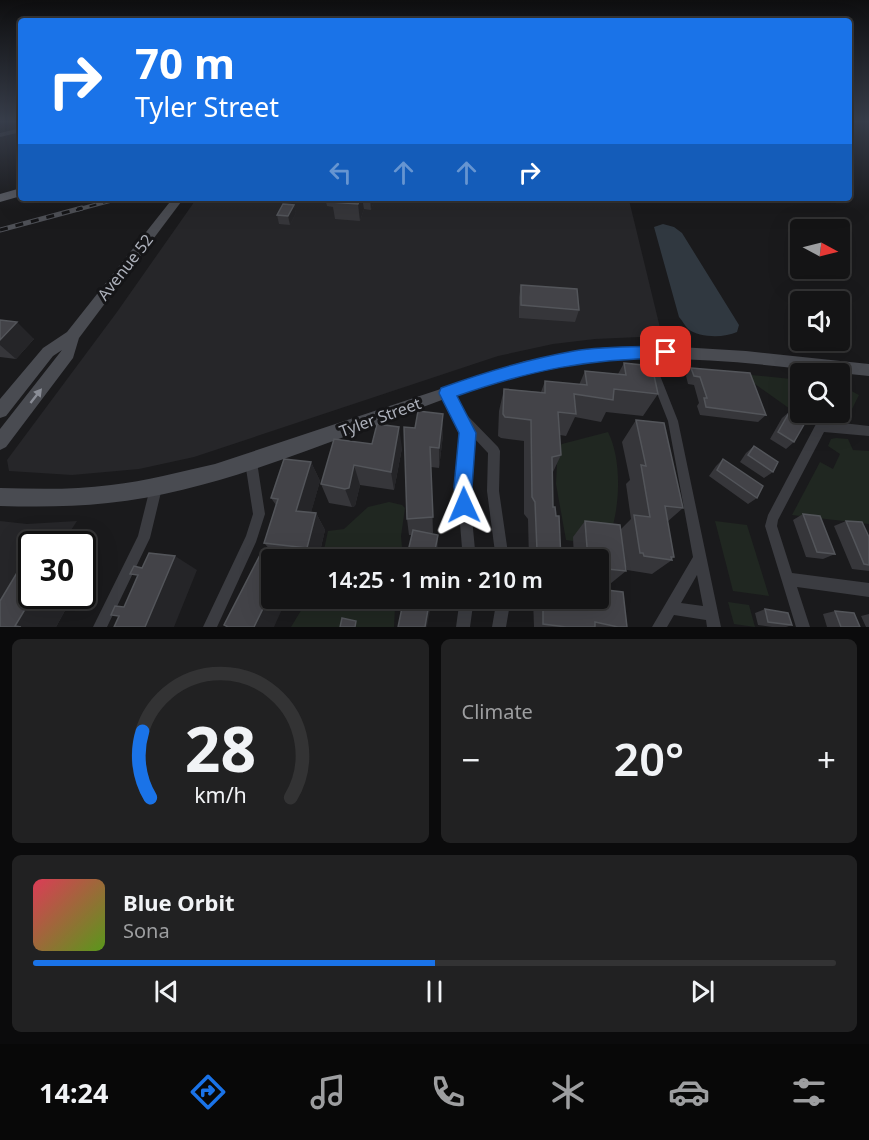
<!DOCTYPE html>
<html lang="en">
<head>
<meta charset="utf-8">
<style>
	body { margin:0; font-family:"Noto Sans",sans-serif; background:#212122; color:#f1f3f6; height:100vh; display:flex; flex-direction:column; font-size:22px; white-space:nowrap }
	* { box-sizing:border-box; margin:0 }
	p { font-size:20px; color:#9d9ea0 }
	.icon { flex:none; width:33px; height:33px; fill:none; stroke:currentColor; stroke-width:2; stroke-linecap:round; stroke-linejoin:round }
	.map { position:relative; height:627px; overflow:hidden }
	.details { display:flex; flex-direction:column; gap:12px; padding:12px; background:#0b0b0c; flex:1 }
	.details>* { flex:none }
	.banner { position:absolute; left:18px; top:18px; width:834px; height:183px; border-radius:6px; box-shadow:0 6px 24px #0002,0 0 0 2px #333334; background:#1a73e8; color:#fff; overflow:hidden }
	.needle { width:39px; rotate:97deg }
	.tools { position:absolute; left:790px; top:219px; display:grid; gap:12px }
	.tools a { display:grid; place-items:center; width:60px; height:60px; border-radius:6px; background:#141415; box-shadow:0 6px 24px #0002,0 0 0 2px #333334; font-size:30px }
	.speed { position:absolute; left:18px; top:531px; display:flex; gap:12px; font-size:30px; font-weight:700; text-align:center }
	.speed>* { display:grid; place-content:center; width:78px; height:78px; border-radius:50%; background:#141415; box-shadow:0 6px 24px #0002,0 0 0 2px #333334; line-height:1 }
	.speed .limit { border:3px solid #111; border-radius:9px; background:#fff; color:#111 }
	.pin { position:absolute; display:grid; place-items:center; width:51px; height:51px; color:#fff; margin:-26px; border-radius:12px; box-shadow:0 3px 9px #0006 }
	.me { position:absolute; width:66px; margin:-33px; rotate:359deg; stroke-linejoin:round; filter:drop-shadow(0 0 4px #0008) }
	.turn { display:flex; align-items:center; gap:21px; height:126px; padding:0 18px; font-size:27px }
	.turn .icon { width:78px; height:78px; stroke-width:2.5 }
	.turn b { display:block; font-size:42px; line-height:51px }
	.lanes { display:flex; align-items:center; height:57px; padding:0 18px; background:#0003; justify-content:center; gap:30px; direction:ltr }
	.lanes .off { opacity:.35 }
	.big { font-size:45px; font-weight:600; line-height:1.1 }
	.details .widget { flex:1; display:flex; flex-direction:column; justify-content:center; gap:9px; min-width:0; padding:0 21px; border-radius:9px; background:#212122 }
	.details .dial { align-items:center; gap:0 }
	.dial svg { height:156px; overflow:visible; fill:none; stroke:#333334; stroke-width:7; stroke-linecap:round; text-anchor:middle }
	.dial text { fill:#f1f3f6; stroke:none }
	.song { display:flex; align-items:center; gap:18px }
	.cover { width:72px; height:72px; border-radius:9px; background:linear-gradient(135deg,hsl(350 70% 55%),hsl(90 70% 35%)) }
	.played { height:6px; border-radius:3px; background:linear-gradient(90deg,#1a73e8 50%,#333334 50%) }
	.keys { display:flex; justify-content:space-around; direction:ltr }
	.heat { display:flex; justify-content:space-between; align-items:center; font-size:33px; direction:ltr }
	.details .tiles { flex:1; display:grid; gap:12px; grid-template-columns:1fr 1fr }
	.widget:last-child { grid-column:span 2 }
	.trip { position:absolute; left:261px; top:549px; width:348px; height:60px; border-radius:6px; background:#141415; box-shadow:0 6px 24px #0002,0 0 0 2px #333334; font-weight:600; line-height:60px; text-align:center }
	.dock { display:flex; height:96px; justify-content:space-around; align-items:center; background:#080808; color:#9d9ea0 }
	.dock .icon { width:42px; height:42px }
	.dock .on { color:#1a73e8 }
	.dock b { font-size:27px; color:#f1f3f6 }
	.map>svg:first-child { display:block }
</style>
</head>
<body>
<div class="map">
<svg width="869" height="627" viewBox="0 0 869 627">
	<rect width="100%" height="100%" fill="#1a1a1c"/>
	<path fill="#262629" d="M197,198H633L634,200H629L662,336L595,339L553,344L498,356L194,457L139,469L72,475L9,471L7,460L117,312Z
		M0,521L27,524L77,521L62,544H32V596L0,627Z"/>
	<path fill="#202721" d="M741,374L801,380V412H840V385L859,395L849,415L851,419L819,417L807,421Z
		M608,432C621,458 620,498 613,525L574,537L573,541L566,540L556,484L558,445Z
		M836,438L848,439L853,450L869,451V524L792,515L820,462L833,469L840,454L828,446L831,439Z
		M389,502L402,505L405,508L401,536L403,559H322L328,531L344,529L368,507Z
		M715,521L747,525L769,596L733,591Z
		M308,599H398L395,607L394,627H291Z
		M728,602L749,605L755,627L734,624Z"/>
	<path fill="#303840" d="M663,224L674,227L682,233L739,325L737,332C724,338 700,338 688,329C685,326 682,320 679,317L654,227Z"/>
	<g fill="none" stroke-linecap="round" stroke-linejoin="round">
		<path fill="#3b3c41" fill-rule="evenodd" d="M21,128V132L0,137V133Z
			M650,349L653,350L655,353L659,373L678,421L721,627H707L706,620L674,615L667,627H652L693,557L668,421L649,373L645,353L647,350ZM697,575L703,606L681,603Z
			M447,389L451,390L464,412L498,447L500,451L499,491L509,560H496L487,491L488,453L473,437L469,487L476,560H463L457,487L463,433L459,422L442,393L443,390Z
			M825,421L869,426V436L824,432L778,520L777,526L792,573L869,583V597L797,587L810,627H796L765,526L768,515L816,424Z
			M251,457L255,458L257,462L265,514L256,542L217,627H203L246,536L253,514L245,462L247,458Z
			M156,482L160,484L162,488L150,538L107,627H93L138,536L150,488L152,484Z
			M460,598H474L470,627H456Z
			M497,598H511L506,627H492Z"/>
		<path fill="#494b51" fill-rule="evenodd" d="M173,198H184L79,338L73,358L6,447L0,450V429L62,350L53,356L6,416L0,418V399L43,348L67,332Z
			M663,346L746,351L869,364V376C760,365 649,347 540,370C479,383 419,409 360,431C279,461 195,494 108,503C72,507 36,507 0,506V488C37,489 74,490 111,485C146,481 180,472 215,464L525,361L581,351Z"/>
		<path fill="#575960" fill-rule="evenodd" d="M21,188V196L0,202V194Z"/>
		<g stroke="#4e5056" stroke-width="4">
			<path id="rail-far1" d="M76,210L121,198"/>
		</g>
		<g stroke="#4e5056" stroke-width="5">
			<path id="rail" d="M0,230L82,208"/>
		</g>
		<use href="#rail-far1" stroke="#151517" stroke-width="2" stroke-dasharray="7" stroke-linecap="butt"/>
		<use href="#rail" stroke="#151517" stroke-width="3" stroke-dasharray="8" stroke-linecap="butt"/>
	</g>
	<path fill="#36363a" d="M325,198H375L371,210L364,209L360,221L335,219L333,207L327,206Z
		M294,205L296,213L290,225L279,224L277,215Z
		M521,285L579,310L575,322L519,318V297Z
		M0,320L34,339L16,359L0,357Z
		M624,363L658,394L643,416L606,412L601,422L575,417L566,436L560,435L561,455L553,472V507L556,516L561,560H529L528,519L524,514V441L501,438L498,436L499,411L504,389L541,392L545,381L579,385L585,371L618,374Z
		M691,368L766,415L758,422L700,415L697,406L699,403L694,385L688,384L686,376Z
		M790,411L794,442L786,449L770,439L782,418Z
		M636,420L683,508L667,522L674,557L672,559V560L652,574L627,570L626,567V571L610,584L598,583V560H574L573,537L585,521L621,529L631,519L626,484L630,480L622,442Z
		M404,427L443,435L439,468L431,467L433,533L430,534L438,535V551L412,535H409L407,519Z
		M334,439L402,448L394,490L360,485L355,506L352,507L329,503L321,484Z
		M754,446L773,472L764,478L740,462L746,453Z
		M723,459L757,498L748,504L709,476L716,466Z
		M311,462L320,481L311,512L316,513L325,530L318,560H294L278,558L264,543L276,505L271,498Z
		M803,514L835,554L823,559L806,557L793,520Z
		M846,521L869,537V571L852,569L834,526Z
		M32,596H73L79,598L75,606L68,605L56,627H0Z
		M533,598H598L627,627H534Z
		M765,609L792,625L786,627H772L758,625L755,613Z
		M835,611L860,627H827L823,614Z
		M869,614V627H866L861,616Z"/>
	<path fill="#252528" d="M360,198H362L364,209L360,221L358,204Z
		M370,198H375L371,210Z
		M294,205L296,213L290,225L288,216Z
		M17,322L34,339L16,359L0,345V340Z
		M443,414V435L439,468V448Z
		M399,427L402,448L394,490L391,472Z
		M311,462L320,481L307,527L296,511Z
		M354,465L360,485L355,506L352,507L345,489Z
		M316,513L325,530L318,560H315L307,548Z
		M438,535V551L436,560H433Z
		M175,556L197,570L174,627H145Z
		M272,590V598H287L274,627H254Z
		M33,596H41L68,605L56,627H19L15,626Z
		M45,596H73L79,598L75,606Z
		M430,598H432V601L427,627H425Z"/>
	<path fill="#434348" stroke="#53555a" stroke-width="1.5" d="M334,198H360L358,204L332,202Z
		M283,204L294,205L288,216L277,215Z
		M521,285L577,289L579,310L521,305Z
		M0,320L17,322L0,340Z
		M624,363L652,366L658,394L614,389L613,400L574,394L576,414L558,412L561,455L552,457L553,507H555L556,516H559L561,560H541L540,551L537,550L535,502L532,497L531,420L505,417L503,414L504,389L545,393V381L587,385L585,371L626,375Z
		M691,368L750,373L766,415L706,407L704,398H707L700,377L694,376Z
		M418,411L443,414L439,448L430,447L433,517L407,519L404,427L415,428Z
		M790,411L806,421L794,442L778,432Z
		M636,420L664,423L683,508L665,506L674,557H671L672,560L644,556L643,553H640L634,515L650,517L641,465L646,466Z
		M377,424L399,427L391,472L354,465L349,488L345,489L321,484L334,439L372,444Z
		M754,446L778,462L773,472L748,455Z
		M284,459L311,462L296,511L316,513L307,548L264,543L278,499L271,498Z
		M723,459L763,486L757,498L717,470Z
		M803,514L820,516L835,554L817,552Z
		M585,521L620,525L626,571L598,568V560H588Z
		M846,521L862,522L869,537V565L864,564Z
		M413,530L438,535L433,560H406Z
		M149,553L175,556L145,627H114L119,616L111,615L115,606L124,607L138,575L130,574L134,566L142,568Z
		M261,553L277,560H272V590L254,627H228L224,625Z
		M21,566L32,568V596H33L15,626L21,627H0V601Z
		M598,589L623,592L627,627H618L595,622V627H566L543,624V598H598Z
		M404,598H430L425,627H398Z
		M765,609L788,613L792,625L768,622Z
		M835,611L854,613L860,627H841Z
		M342,618L356,621L355,627H340Z"/>
	<defs><path id="oneway-solid" d="M-6-.8H1V-3.2L6.5 0L1 3.2V.8H-6Z" transform="scale(1.5)"/></defs>
	<use fill="#8a8d96" href="#oneway-solid" transform="translate(36 396) rotate(-52)"/>
	<linearGradient id="sky" x2="0" y2="1"><stop stop-color="#0e0e0f"/><stop offset="0.58" stop-color="#383e4b"/><stop offset="1" stop-color="#383e4b" stop-opacity="0"/></linearGradient>
	<rect width="869" height="209" fill="url(#sky)"/>
	<path fill="#1a73e8" stroke="#114b97" stroke-width="1.5" d="M666,346L671,348L673,352L671,356L666,358C586,359 532,370 457,396L476,433L472,487L474,505L471,512L464,515L458,512L454,487L459,433L439,393L441,388C485,372 529,359 574,351C604,346 635,347 666,346Z"/>
	<g text-anchor="middle" stroke-width="6" stroke-linejoin="round" paint-order="stroke">
		<g font-size="16" fill="#adb1bb" stroke="#151517">
			<text transform="translate(125 267) rotate(-52)" y="6">Avenue 52</text>
			<text transform="translate(380 417) rotate(-20)" y="6">Tyler Street</text>
		</g>
	</g>
</svg>
<div class="tools">
<a><svg class="needle" viewBox="-14 -14 28 28"><path d="M0-13l5 13h-10z" fill="#e53935"/><path d="M0 13l5-13h-10z" fill="#9d9ea0"/></svg></a>
<a><svg class="icon" aria-label="sound" viewBox="0 0 24 24"><path d="M4 9h4l5-4v14l-5-4H4zM17 9q2 3 0 6"/></svg></a>
<a><svg class="icon" aria-label="search" viewBox="0 0 24 24"><circle cx="10" cy="10" r="6"/><path d="M15 15l6 6"/></svg></a>
</div>
<div class="speed"><div class="limit">30</div></div>
<div class="pin" style="left:666px;top:352px;background:#d93025"><svg class="icon" aria-label="arrive" viewBox="0 0 24 24"><path d="M6 21V4h12l-3 4 3 4H6"/></svg></div>
<svg class="me" style="left:464px;top:505px" viewBox="-20 -20 40 40"><path d="M0-17L14 15 0 8-14 15z" fill="#1a73e8" stroke="#fff" stroke-width="4"/></svg>
<div class="trip">14:25 · 1 min · 210 m</div>
<div class="banner">
<div class="turn"><svg class="icon" aria-label="right" viewBox="0 0 24 24"><path d="M7 20v-9h11M14 6l5 5-5 5"/></svg><div><b>70 m</b>Tyler Street</div></div>
<div class="lanes"><svg class="icon off" aria-label="left" viewBox="0 0 24 24"><path d="M17 20v-9H6M10 6l-5 5 5 5"/></svg><svg class="icon off" aria-label="ahead" viewBox="0 0 24 24"><path d="M12 20V5M6 11l6-6 6 6"/></svg><svg class="icon off" aria-label="ahead" viewBox="0 0 24 24"><path d="M12 20V5M6 11l6-6 6 6"/></svg><svg class="icon" aria-label="right" viewBox="0 0 24 24"><path d="M7 20v-9h11M14 6l5 5-5 5"/></svg></div>
</div>
</div>
<section class="details">
<div class="tiles">
<div class="widget dial"><svg viewBox="0 0 100 80">
<path d="M14 69A42 42 0 1 1 86 69"/>
<path d="M14 69A42 42 0 0 1 10 35" stroke="#1a73e8"/>
<text x="50" y="56" font-size="32" font-weight="700">28</text>
<text x="50" y="72" font-size="11">km/h</text>
</svg></div>
<div class="widget"><p>Climate</p>
<div class="heat"><a>−</a><b class="big">20°</b><a>+</a></div>
</div>
<div class="widget">
<div class="song"><i class="cover"></i><div><b>Blue Orbit</b><p>Sona</p></div></div>
<div class="played"></div>
<div class="keys"><svg class="icon" aria-label="previous" viewBox="0 0 24 24"><path d="M18 5L8 12l10 7zM5 5v14"/></svg><svg class="icon" aria-label="pause" viewBox="0 0 24 24"><path d="M8 5v14M16 5v14"/></svg><svg class="icon" aria-label="next" viewBox="0 0 24 24"><path d="M6 5l10 7-10 7zM19 5v14"/></svg></div>
</div>
</div>
</section>
<nav class="dock">
<b>14:24</b>
<svg class="icon on" aria-label="directions" viewBox="0 0 24 24"><path d="M12 3l9 9-9 9-9-9zM9 14v-3h6M13 9l2 2-2 2"/></svg>
<svg class="icon" aria-label="music" viewBox="0 0 24 24"><path d="M9 18V5l10-2v13"/><circle cx="6" cy="18" r="3"/><circle cx="16" cy="16" r="3"/></svg>
<svg class="icon" aria-label="phone" viewBox="0 0 24 24"><path d="M5 4h4l2 5-3 2q2 4 5 5l2-3 5 2v4C11 20 4 13 5 4z"/></svg>
<svg class="icon" aria-label="climate" viewBox="0 0 24 24"><path d="M12 3v18M4 7l16 10M4 17L20 7"/></svg>
<svg class="icon" aria-label="car" viewBox="0 0 24 24"><path d="M5 17H2v-5l4-1 3-4h7l3 4 3 1v5h-3M9 17h6M6 11h13"/><circle cx="7" cy="17" r="2"/><circle cx="17" cy="17" r="2"/></svg>
<svg class="icon" aria-label="filters" viewBox="0 0 24 24"><path d="M4 7h16M4 17h16"/><circle cx="9" cy="7" r="2"/><circle cx="15" cy="17" r="2"/></svg>
</nav>
</body>
</html>
